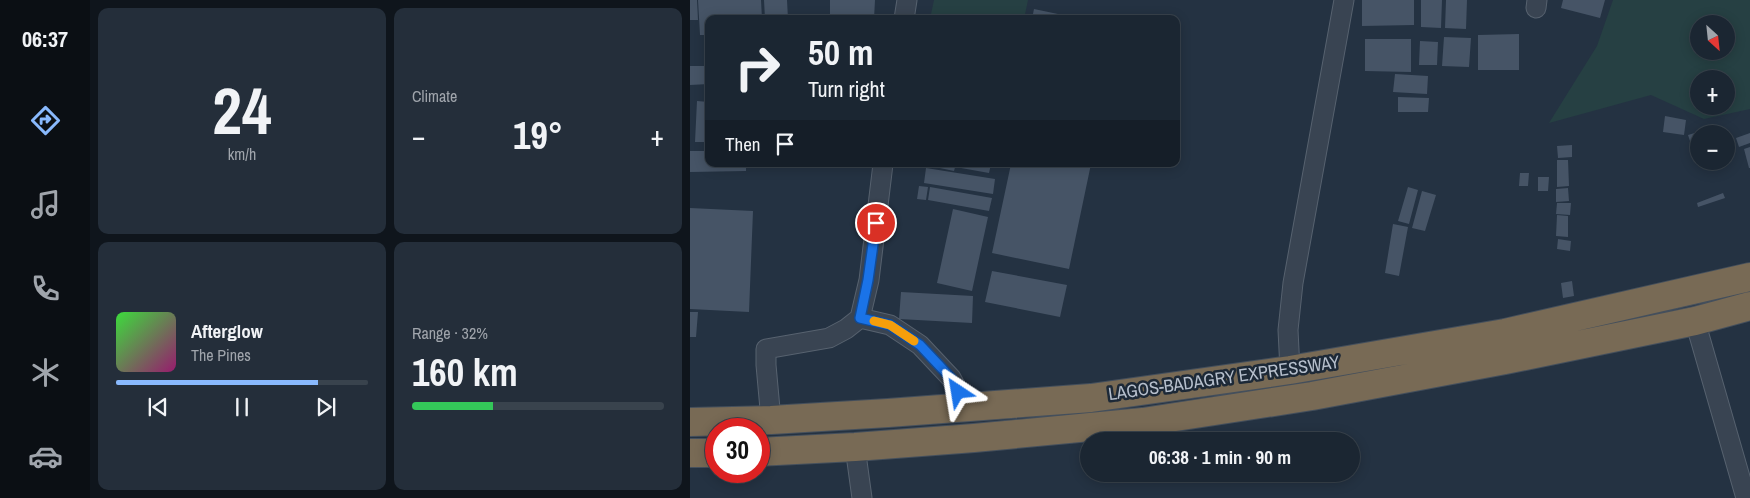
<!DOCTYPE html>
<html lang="en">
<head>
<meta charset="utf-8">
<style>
	body { margin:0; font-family:"Archivo Narrow",sans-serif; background:#242e3a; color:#f1f3f6; height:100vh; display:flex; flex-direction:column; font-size:19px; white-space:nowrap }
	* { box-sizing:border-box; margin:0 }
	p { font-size:16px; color:#a0a5ac }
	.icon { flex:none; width:28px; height:28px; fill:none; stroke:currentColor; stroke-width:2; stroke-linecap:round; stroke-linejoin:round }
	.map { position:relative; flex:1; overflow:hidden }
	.details { display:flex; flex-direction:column; gap:8px; padding:8px; background:#0f151c; width:600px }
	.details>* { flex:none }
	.banner { position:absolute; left:15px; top:15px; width:475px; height:152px; border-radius:10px; box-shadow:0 2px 12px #0003,0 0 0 1px #39434d; background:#1b2632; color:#f1f3f6; overflow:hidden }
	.needle { width:32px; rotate:153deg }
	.buttons { position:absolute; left:1000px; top:15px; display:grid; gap:10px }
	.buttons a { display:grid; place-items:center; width:45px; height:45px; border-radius:50%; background:#1b2632; box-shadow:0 2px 12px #0003,0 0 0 1px #39434d; font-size:25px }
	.speed { position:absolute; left:15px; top:418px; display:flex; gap:10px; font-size:25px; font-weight:700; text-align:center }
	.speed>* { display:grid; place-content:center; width:65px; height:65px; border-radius:50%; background:#1b2632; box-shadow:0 2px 12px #0003,0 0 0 1px #39434d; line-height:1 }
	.speed .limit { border:8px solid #d22; background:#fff; color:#111 }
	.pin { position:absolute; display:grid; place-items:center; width:42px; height:42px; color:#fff; margin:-21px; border:2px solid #fff; border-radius:50%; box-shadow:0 1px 5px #0007 }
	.me { position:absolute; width:55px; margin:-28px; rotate:327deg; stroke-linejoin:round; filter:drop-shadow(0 0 4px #0008) }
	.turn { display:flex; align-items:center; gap:18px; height:105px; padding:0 20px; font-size:22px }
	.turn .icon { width:65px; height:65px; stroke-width:2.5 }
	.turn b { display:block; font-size:35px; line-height:42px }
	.then { display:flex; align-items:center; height:48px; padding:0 20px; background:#0003; gap:10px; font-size:19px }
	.big { font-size:38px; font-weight:700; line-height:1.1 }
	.details .tile { flex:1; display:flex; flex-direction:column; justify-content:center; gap:8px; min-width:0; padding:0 18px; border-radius:10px; background:#242e3a }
	.details .dial { align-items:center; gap:0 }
	.dial b { font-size:65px; line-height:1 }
	.song { display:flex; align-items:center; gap:15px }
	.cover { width:60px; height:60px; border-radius:8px; background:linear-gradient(135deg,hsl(120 70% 55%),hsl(320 70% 35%)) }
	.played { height:5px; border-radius:2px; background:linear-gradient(90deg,#89b9fd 80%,#39434d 80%) }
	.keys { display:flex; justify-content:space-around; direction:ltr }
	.heat { display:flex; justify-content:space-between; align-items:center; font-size:28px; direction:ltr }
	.charge { height:8px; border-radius:4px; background:linear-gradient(90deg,#34c759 32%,#39434d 0) }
	.details .tiles { flex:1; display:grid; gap:8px; grid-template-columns:repeat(2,1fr) }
	.trip { position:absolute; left:390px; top:432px; width:280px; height:50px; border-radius:25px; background:#1b2632; box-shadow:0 2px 12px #0003,0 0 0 1px #39434d; font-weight:700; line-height:50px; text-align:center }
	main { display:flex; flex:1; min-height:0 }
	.tabs { display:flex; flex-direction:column; width:90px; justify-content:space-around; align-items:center; background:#0b0f14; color:#a0a5ac }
	.tabs .icon { width:35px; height:35px }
	.tabs .on { color:#89b9fd }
	.tabs b { font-size:22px; color:#f1f3f6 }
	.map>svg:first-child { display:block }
</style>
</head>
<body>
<main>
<nav class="tabs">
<b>06:37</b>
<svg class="icon on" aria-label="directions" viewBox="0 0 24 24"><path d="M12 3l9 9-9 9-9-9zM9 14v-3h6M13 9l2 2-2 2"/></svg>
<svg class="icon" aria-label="music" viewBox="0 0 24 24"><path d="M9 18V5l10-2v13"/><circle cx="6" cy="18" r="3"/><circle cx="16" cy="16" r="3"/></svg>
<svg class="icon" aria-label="phone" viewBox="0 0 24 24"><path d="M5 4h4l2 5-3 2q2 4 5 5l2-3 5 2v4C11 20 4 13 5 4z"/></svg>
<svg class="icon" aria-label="climate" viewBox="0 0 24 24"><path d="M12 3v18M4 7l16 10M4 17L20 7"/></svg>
<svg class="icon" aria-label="car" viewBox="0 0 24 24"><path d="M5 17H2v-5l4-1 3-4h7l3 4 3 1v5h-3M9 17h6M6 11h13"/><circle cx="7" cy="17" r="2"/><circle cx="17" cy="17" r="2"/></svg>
</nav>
<section class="details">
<div class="tiles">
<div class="tile dial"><b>24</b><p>km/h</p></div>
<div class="tile"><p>Climate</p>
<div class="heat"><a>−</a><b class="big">19°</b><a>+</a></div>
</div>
<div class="tile">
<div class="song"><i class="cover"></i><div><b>Afterglow</b><p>The Pines</p></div></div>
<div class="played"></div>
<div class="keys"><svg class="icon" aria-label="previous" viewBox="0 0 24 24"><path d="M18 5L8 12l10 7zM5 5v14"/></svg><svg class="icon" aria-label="pause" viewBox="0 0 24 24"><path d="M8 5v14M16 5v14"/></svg><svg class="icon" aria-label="next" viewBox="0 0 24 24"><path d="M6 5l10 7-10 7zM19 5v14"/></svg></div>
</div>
<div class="tile"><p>Range · 32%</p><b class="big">160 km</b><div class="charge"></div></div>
</div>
</section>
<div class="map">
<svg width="1060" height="498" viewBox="0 0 1060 498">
	<rect width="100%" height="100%" fill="#243242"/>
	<path fill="#264043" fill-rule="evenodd" d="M244,0H338L334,19H240Z
		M923,0H1060V109L1014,119L961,95L859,123L907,46ZM1009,24H1036V51H1009ZM1009,79H1036V106H1009Z"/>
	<path fill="#465466" d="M0,0H7L8,20H0Z
		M8,0H71L72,19H19V35H10Z
		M74,0H97L98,19H75Z
		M140,0H185L184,19H140Z
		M672,0H724V25L672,26Z
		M731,0H752L751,28L731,27Z
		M756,0H777L776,29L755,28Z
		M873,0H915L910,18L871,8Z
		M344,9L387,18V19H342Z
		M829,34V70H788V35Z
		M754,37L781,38L779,67L752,66Z
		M675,39H721V72L675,71Z
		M730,41L748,42L747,65H729Z
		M0,66H19V84L0,85Z
		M705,74L738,76L737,94L703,92Z
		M708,97L739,98L738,112H708Z
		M7,101L19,102V142H5Z
		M975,116L996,120L994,135L973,132Z
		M1008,132L1009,144L1002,147L998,135Z
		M1060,133V143L1049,147L1046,138Z
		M882,145V157L868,158L867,146Z
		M1060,147V168H1059L1054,149Z
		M0,151H19V164H56V171L0,172Z
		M867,160H878L879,186L867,187Z
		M231,164H266L264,171Z
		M272,164H301L299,173L271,168Z
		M321,164H401L379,269L302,253Z
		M236,168L305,179L303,194L234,183Z
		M830,173H839L838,186H829Z
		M848,177H859L858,191H848Z
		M229,186L238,187L236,200L227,199Z
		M240,187L302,198L299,211L238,200Z
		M718,187L728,190L719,224L708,221Z
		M878,188L879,201L866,202V189Z
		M732,191L746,195L735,231L722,228Z
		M1033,193L1035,198L1008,207L1007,203Z
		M867,203H881L880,215L866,214Z
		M0,208L63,211L59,312L0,309Z
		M263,209L298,217L282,291L247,283Z
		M867,215L878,216V237L866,236Z
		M703,224L718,227L709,276L695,273Z
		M868,239L881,241L880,251L867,249Z
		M302,271L377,285L370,317L295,302Z
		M882,281L884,296L873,298L871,283Z
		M211,292L283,296L282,323L209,319Z
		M0,312H8L6,337H0Z"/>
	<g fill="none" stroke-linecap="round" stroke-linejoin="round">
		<g stroke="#57626f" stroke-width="21">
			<path id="street" d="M846,8L847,0
				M214,19L217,0
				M170,318L200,325L230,345L261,378L276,406
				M1005,321L1056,498
				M600,370L598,330L603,283L654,0
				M81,420L76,365V349L139,338L156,329L170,318L179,280L193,164
				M165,447L172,498"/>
		</g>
		<g stroke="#444f5c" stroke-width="30">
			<path id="highway" d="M0,422L81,420L198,413L401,398L600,370L815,333L1060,277
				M69,452L165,447L284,438L453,422L622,396L815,360L1005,321L1060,306
				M0,453H26"/>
		</g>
		<use href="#street" stroke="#394452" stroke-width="19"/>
		<use href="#highway" stroke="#786a55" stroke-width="28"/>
	</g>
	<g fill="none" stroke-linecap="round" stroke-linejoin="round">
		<g stroke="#114b97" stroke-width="12">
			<path id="route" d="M186,223L178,280L170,318L200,325L230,345L261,378L268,392"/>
		</g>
		<use href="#route" stroke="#1a73e8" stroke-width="9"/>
		<path stroke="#f59e0b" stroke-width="9" d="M184,321L200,325L224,341"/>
	</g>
	<g text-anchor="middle" stroke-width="5" stroke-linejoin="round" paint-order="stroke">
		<g font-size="18" fill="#b6bfcc" stroke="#1d2937">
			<text transform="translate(534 378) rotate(-8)" y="6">LAGOS-BADAGRY EXPRESSWAY</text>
		</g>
	</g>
</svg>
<div class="buttons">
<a><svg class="needle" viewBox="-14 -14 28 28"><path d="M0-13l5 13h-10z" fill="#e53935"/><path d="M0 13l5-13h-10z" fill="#a0a5ac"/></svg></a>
<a>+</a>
<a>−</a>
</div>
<div class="speed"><div class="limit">30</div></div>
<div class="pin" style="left:186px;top:223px;background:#d93025"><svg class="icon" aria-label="arrive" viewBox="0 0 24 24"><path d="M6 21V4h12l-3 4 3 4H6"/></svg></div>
<svg class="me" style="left:268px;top:392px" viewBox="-20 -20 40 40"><path d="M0-17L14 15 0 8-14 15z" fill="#1a73e8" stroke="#fff" stroke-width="4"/></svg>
<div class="trip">06:38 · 1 min · 90 m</div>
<div class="banner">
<div class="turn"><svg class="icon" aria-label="right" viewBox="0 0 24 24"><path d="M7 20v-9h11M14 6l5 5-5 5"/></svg><div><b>50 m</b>Turn right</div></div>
<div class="then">Then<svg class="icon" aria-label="arrive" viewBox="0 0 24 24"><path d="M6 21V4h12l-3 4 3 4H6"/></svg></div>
</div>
</div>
</main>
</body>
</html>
